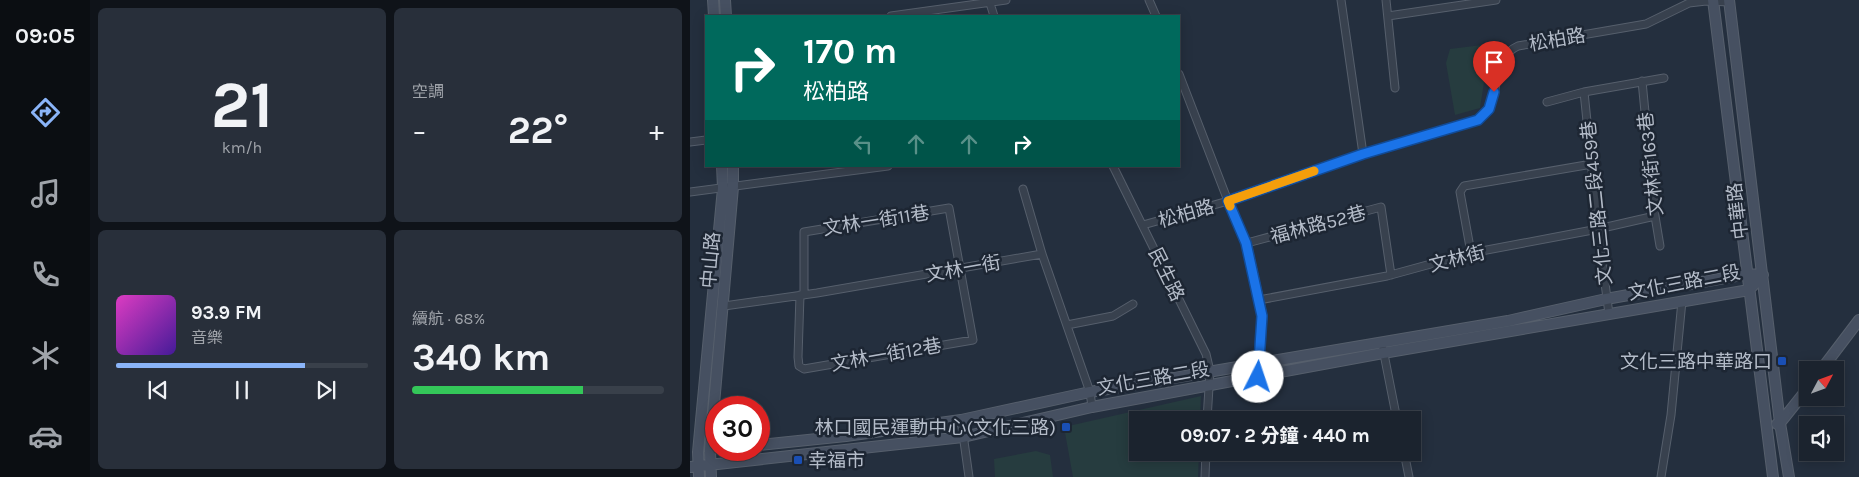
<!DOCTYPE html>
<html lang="zh-TW">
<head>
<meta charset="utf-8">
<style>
	body { margin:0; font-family:Karla,"Noto Sans TC",sans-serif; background:#282f3a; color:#f1f3f6; height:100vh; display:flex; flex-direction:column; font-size:19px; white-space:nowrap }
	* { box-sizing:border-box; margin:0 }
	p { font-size:16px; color:#a0a4aa }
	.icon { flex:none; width:28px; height:28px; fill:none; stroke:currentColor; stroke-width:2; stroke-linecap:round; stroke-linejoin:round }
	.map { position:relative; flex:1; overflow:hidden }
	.drawer { display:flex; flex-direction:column; gap:8px; padding:8px; background:#0f1319; width:600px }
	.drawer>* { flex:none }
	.guide { position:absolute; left:15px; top:15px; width:475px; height:152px; border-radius:0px; box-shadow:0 2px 12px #0003,0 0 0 1px #39404a; background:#00695c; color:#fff; overflow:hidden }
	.needle { width:32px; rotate:49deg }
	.fabs { position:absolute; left:1109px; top:361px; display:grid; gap:10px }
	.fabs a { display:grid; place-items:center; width:45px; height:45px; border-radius:0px; background:#1b232e; box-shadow:0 2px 12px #0003,0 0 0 1px #39404a; font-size:25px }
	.speed { position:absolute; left:15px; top:396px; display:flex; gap:10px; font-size:25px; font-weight:700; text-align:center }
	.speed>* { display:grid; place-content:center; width:65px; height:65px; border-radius:50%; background:#1b232e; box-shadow:0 2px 12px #0003,0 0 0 1px #39404a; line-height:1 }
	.speed .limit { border:8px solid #d22; background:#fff; color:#111 }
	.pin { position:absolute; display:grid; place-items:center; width:42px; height:42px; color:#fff; margin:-51px -21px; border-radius:50% 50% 50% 0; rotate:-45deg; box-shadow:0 0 5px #0007 }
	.pin .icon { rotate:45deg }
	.me { position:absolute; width:55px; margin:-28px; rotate:4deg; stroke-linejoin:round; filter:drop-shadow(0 0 4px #0008) }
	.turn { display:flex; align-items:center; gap:18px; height:105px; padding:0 15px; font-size:22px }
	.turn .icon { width:65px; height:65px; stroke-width:2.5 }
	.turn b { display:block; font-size:35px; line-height:42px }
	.lanes { display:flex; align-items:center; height:48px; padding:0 15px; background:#0003; justify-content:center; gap:25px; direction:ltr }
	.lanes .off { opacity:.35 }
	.big { font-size:38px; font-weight:700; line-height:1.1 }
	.drawer .tile { flex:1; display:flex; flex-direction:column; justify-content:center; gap:8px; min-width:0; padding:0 18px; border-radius:8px; background:#282f3a }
	.drawer .dial { align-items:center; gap:0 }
	.dial b { font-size:65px; line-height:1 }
	.song { display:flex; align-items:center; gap:15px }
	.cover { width:60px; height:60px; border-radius:8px; background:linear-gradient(135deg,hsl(310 70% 55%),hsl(260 70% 35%)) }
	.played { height:5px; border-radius:2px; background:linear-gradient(90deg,#8ab4f8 75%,#39404a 75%) }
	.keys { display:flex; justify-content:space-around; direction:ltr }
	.heat { display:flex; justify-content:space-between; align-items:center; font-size:28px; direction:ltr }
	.charge { height:8px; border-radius:4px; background:linear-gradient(90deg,#34c759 68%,#39404a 0) }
	.drawer .tiles { flex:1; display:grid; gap:8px; grid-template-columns:repeat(2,1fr) }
	.trip { position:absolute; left:439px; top:411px; width:292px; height:50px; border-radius:0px; background:#1b232e; box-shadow:0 2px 12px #0003,0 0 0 1px #39404a; font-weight:700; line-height:50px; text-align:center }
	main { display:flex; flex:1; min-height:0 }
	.menu { display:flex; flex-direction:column; width:90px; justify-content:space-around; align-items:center; background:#0b0e12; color:#a0a4aa }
	.menu .icon { width:35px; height:35px }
	.menu .current { color:#8ab4f8 }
	.menu b { font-size:22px; color:#f1f3f6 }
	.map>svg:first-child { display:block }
</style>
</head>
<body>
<main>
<nav class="menu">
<b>09:05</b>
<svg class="icon current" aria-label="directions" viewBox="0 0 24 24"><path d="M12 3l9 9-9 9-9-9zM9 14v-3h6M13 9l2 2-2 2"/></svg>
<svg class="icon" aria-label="music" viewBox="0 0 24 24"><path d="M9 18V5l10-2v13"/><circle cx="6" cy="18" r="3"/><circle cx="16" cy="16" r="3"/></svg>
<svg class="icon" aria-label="phone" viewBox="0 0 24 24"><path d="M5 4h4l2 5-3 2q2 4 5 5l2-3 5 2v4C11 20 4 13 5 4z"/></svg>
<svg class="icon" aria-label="climate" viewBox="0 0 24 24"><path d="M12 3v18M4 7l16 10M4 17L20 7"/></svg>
<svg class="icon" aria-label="car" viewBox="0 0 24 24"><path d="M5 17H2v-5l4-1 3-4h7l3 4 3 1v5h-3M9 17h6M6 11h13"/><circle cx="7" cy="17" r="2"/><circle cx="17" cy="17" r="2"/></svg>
</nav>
<section class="drawer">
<div class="tiles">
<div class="tile dial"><b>21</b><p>km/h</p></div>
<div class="tile"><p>空調</p>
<div class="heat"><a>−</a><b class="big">22°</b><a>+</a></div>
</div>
<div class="tile">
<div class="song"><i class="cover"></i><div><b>93.9 FM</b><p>音樂</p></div></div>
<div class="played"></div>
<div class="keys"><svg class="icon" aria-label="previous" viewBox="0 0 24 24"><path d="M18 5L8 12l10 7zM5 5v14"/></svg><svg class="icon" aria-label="pause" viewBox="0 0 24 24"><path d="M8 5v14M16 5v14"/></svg><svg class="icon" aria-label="next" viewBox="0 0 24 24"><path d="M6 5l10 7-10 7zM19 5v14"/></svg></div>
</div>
<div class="tile"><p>續航 · 68%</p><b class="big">340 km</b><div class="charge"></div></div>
</div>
</section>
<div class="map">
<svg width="1169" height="477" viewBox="0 0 1169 477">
	<rect width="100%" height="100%" fill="#242f3e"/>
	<path fill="#263c3f" d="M800,44L790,108L765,115L756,63L760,49Z
		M511,396L510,420H448V452L509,453L508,477H383L374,427Z
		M346,451L360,455L363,477H305L304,459Z"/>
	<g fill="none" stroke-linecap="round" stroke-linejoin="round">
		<g stroke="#565f6c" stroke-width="9">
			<path id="street" d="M299,0L304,16
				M459,0L466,16
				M651,0L673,154
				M696,0L705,88
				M201,16L316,0
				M698,16L806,0
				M489,74L538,201L557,243L573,316L567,377
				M952,81L965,216L970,246
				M894,92L908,229L919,314
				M857,102L894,92L974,78
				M0,142L16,140
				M423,166L516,354L520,371L517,420
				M333,189L352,254L400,392L402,407
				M0,192L198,166
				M453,225L538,201L673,154L788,120C815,101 797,60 828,46L956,24L999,3L1016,1L1040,2
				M557,243L691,207L701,275
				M781,253L770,192L774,186L902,164
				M110,295L108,357L109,366L114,369L283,340L259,208L114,232V295
				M569,300L697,276L781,253L908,229L965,216
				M34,306L127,293L352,254
				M377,325L423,316L443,304
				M693,349L707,420
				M271,420L279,477
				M714,452L719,477
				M515,477L516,452
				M971,477L981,415L992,301"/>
		</g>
		<g stroke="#565f6c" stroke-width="12">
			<path id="secondary" d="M23,0L24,16
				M35,0L36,16
				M1023,0L1083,477
				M1039,0L1090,423L1099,477
				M1131,370L1169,320
				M1087,424L1090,423L1118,388
				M69,445L156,436L271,420L400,392L818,321L916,299L1057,274L1073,275
				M0,467L273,437L402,407L693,353L1059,290L1073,275
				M9,477L8,452L33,188L32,166
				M21,477L20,450L43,187V166"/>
		</g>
		<use href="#street" stroke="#38414e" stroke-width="7"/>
		<use href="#secondary" stroke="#465061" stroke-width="10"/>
	</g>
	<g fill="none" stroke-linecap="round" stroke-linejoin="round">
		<g stroke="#114b97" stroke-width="12">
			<path id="route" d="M568,377L572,316L556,243L538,201L673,154L788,120L799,109L804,92"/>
		</g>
		<use href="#route" stroke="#1a73e8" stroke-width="9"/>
		<path stroke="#f59e0b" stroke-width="9" d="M540,206L538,201L624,171"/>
	</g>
	<g fill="#1a4fb4" stroke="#1d2633" stroke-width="2">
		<rect x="1087" y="356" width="10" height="10" rx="2.5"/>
		<rect x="371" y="422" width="10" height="10" rx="2.5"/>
		<rect x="103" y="455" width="10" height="10" rx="2.5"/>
	</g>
	<g text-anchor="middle" stroke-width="5" stroke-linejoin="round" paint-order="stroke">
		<g font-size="19" fill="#b4bcc9" stroke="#1d2633">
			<text transform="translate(867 39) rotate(-10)" y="7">松柏路</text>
			<text transform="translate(960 164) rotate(-96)" y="7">文林街163巷</text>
			<text transform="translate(906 203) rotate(-96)" y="7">文化三路二段459巷</text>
			<text transform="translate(1047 211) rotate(-97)" y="7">中華路</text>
			<text transform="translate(496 213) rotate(-16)" y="7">松柏路</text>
			<text transform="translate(186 220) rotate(-9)" y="7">文林一街11巷</text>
			<text transform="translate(628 224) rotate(-15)" y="7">福林路52巷</text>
			<text transform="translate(767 258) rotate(-14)" y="7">文林街</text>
			<text transform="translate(20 260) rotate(-85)" y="7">中山路</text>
			<text transform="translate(273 268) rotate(-10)" y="7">文林一街</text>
			<text transform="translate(477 274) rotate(64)" y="7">民生路</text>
			<text transform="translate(994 282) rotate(-11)" y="7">文化三路二段</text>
			<text transform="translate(196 354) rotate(-10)" y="7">文林一街12巷</text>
			<text transform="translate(463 378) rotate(-10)" y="7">文化三路二段</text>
		</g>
		<g font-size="19" fill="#b4bcc9" stroke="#1d2633" text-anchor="end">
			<text x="1082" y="368">文化三路中華路口</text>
			<text x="366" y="434">林口國民運動中心(文化三路)</text>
			<text x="118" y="467" text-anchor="start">幸福市</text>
		</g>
	</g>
</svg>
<div class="fabs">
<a><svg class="needle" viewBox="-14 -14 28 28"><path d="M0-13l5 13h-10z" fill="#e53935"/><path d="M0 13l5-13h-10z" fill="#a0a4aa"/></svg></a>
<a><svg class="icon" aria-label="sound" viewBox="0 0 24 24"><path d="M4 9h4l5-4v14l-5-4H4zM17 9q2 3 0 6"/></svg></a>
</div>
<div class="speed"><div class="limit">30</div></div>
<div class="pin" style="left:804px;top:92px;background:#d93025"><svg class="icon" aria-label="arrive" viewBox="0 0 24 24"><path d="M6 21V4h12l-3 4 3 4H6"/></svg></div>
<svg class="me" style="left:568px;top:377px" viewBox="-20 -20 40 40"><circle r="19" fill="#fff"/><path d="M0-13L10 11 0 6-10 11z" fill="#1a73e8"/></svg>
<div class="trip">09:07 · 2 分鐘 · 440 m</div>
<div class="guide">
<div class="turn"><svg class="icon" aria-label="right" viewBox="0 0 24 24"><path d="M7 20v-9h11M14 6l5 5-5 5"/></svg><div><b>170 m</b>松柏路</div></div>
<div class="lanes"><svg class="icon off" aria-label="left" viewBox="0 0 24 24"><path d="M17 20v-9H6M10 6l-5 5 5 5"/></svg><svg class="icon off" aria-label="ahead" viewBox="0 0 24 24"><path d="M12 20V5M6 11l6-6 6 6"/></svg><svg class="icon off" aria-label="ahead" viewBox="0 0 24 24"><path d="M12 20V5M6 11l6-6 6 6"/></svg><svg class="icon" aria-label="right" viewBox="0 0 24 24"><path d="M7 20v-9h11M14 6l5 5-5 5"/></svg></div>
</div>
</div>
</main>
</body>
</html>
